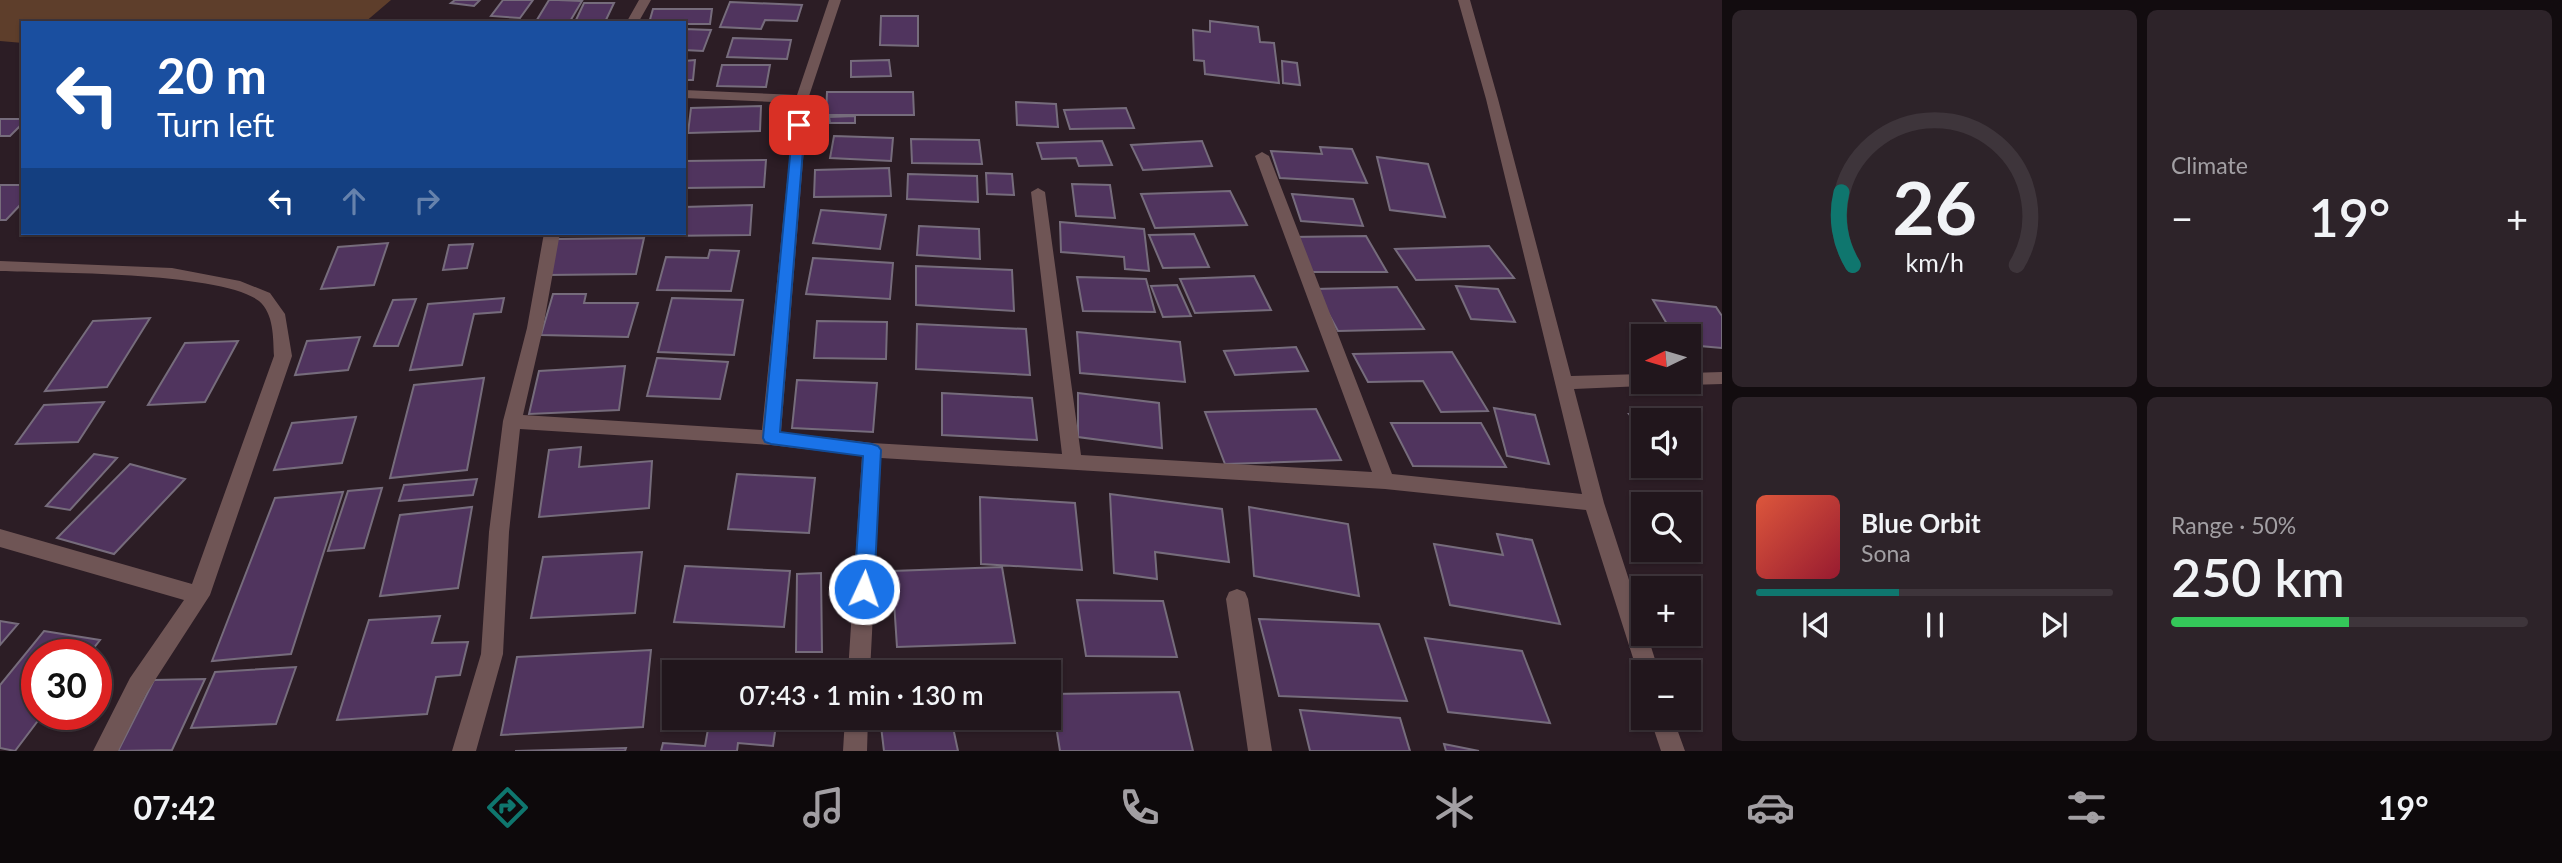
<!DOCTYPE html>
<html lang="en">
<head>
<meta charset="utf-8">
<style>
	body { margin:0; font-family:Lato,sans-serif; background:#2d2329; color:#f1f3f6; height:100vh; display:flex; flex-direction:column; font-size:26px; white-space:nowrap }
	* { box-sizing:border-box; margin:0 }
	p { font-size:23px; color:#a29fa3 }
	.icon { flex:none; width:38px; height:38px; fill:none; stroke:currentColor; stroke-width:2; stroke-linecap:round; stroke-linejoin:round }
	.map { position:relative; flex:1; overflow:hidden }
	.details { display:flex; flex-direction:column; gap:10px; padding:10px; background:#120c0f; width:840px }
	.details>* { flex:none }
	.banner { position:absolute; left:21px; top:21px; width:665px; height:214px; border-radius:0px; box-shadow:0 2px 5px #0004,0 0 0 2px #3e353b; background:#1a4fa0; color:#fff; overflow:hidden }
	.needle { width:46px; rotate:265deg }
	.tools { position:absolute; left:1631px; top:324px; display:grid; gap:14px }
	.tools a { display:grid; place-items:center; width:70px; height:70px; border-radius:0px; background:#21161c; box-shadow:0 2px 5px #0004,0 0 0 2px #3e353b; font-size:35px }
	.speed { position:absolute; left:21px; top:639px; display:flex; gap:14px; font-size:35px; font-weight:700; text-align:center }
	.speed>* { display:grid; place-content:center; width:91px; height:91px; border-radius:50%; background:#21161c; box-shadow:0 2px 5px #0004,0 0 0 2px #3e353b; line-height:1 }
	.speed .limit { border:10px solid #d22; background:#fff; color:#111 }
	.pin { position:absolute; display:grid; place-items:center; width:60px; height:60px; color:#fff; margin:-30px; border-radius:14px; box-shadow:0 4px 10px #0006 }
	.me { position:absolute; width:77px; margin:-38px; rotate:3deg; stroke-linejoin:round; filter:drop-shadow(0 0 5px #0008) }
	.turn { display:flex; align-items:center; gap:24px; height:147px; padding:0 21px; font-size:32px }
	.turn .icon { width:91px; height:91px; stroke-width:2.5 }
	.turn b { display:block; font-size:49px; line-height:60px }
	.lanes { display:flex; align-items:center; height:66px; padding:0 21px; background:#0003; justify-content:center; gap:35px; direction:ltr }
	.lanes .off { opacity:.35 }
	.big { font-size:52px; font-weight:600; line-height:1.1 }
	.details .widget { flex:1; display:flex; flex-direction:column; justify-content:center; gap:10px; min-width:0; padding:0 24px; border-radius:10px; background:#2d2329 }
	.details .dial { align-items:center; gap:0 }
	.dial svg { height:182px; overflow:visible; fill:none; stroke:#3e353b; stroke-width:7; stroke-linecap:round; text-anchor:middle }
	.dial text { fill:#f1f3f6; stroke:none }
	.song { display:flex; align-items:center; gap:21px }
	.cover { width:84px; height:84px; border-radius:10px; background:linear-gradient(135deg,hsl(10 70% 55%),hsl(350 70% 35%)) }
	.played { height:7px; border-radius:4px; background:linear-gradient(90deg,#0f766e 40%,#3e353b 40%) }
	.keys { display:flex; justify-content:space-around; direction:ltr }
	.heat { display:flex; justify-content:space-between; align-items:center; font-size:38px; direction:ltr }
	.charge { height:10px; border-radius:5px; background:linear-gradient(90deg,#34c759 50%,#3e353b 0) }
	.details .tiles { flex:1; display:grid; gap:10px; grid-template-columns:repeat(2,1fr) }
	.trip { position:absolute; left:662px; top:660px; width:399px; height:70px; border-radius:0px; background:#21161c; box-shadow:0 2px 5px #0004,0 0 0 2px #3e353b; font-weight:600; line-height:70px; text-align:center }
	.tab-bar { display:flex; height:112px; justify-content:space-around; align-items:center; background:#0d090b; color:#a29fa3 }
	.tab-bar .icon { width:49px; height:49px }
	.tab-bar .active { color:#0f766e }
	.tab-bar b { font-size:32px; color:#f1f3f6 }
	main { display:flex; flex:1; min-height:0 }
	.map>svg:first-child { display:block }
</style>
</head>
<body>
<main>
<div class="map">
<svg width="1722" height="751" viewBox="0 0 1722 751">
	<rect width="100%" height="100%" fill="#2c1d25"/>
	<path fill="#5e3e2b" d="M0,0H391L364,23H23V43L0,41Z"/>
	<path fill="#50345e" stroke="#766c7c" stroke-width="2" d="M455,0H480L474,6L451,3Z
		M503,0H533L520,18L491,16Z
		M549,0H558L582,1L569,23H535Z
		M730,2L802,5L797,21L765,20L761,29L720,27Z
		M584,3H614L605,22H575Z
		M653,9H712L710,24H684L649,23Z
		M881,16H918V46L880,45Z
		M1210,21L1258,27L1260,42L1274,43L1279,83L1205,74L1204,61L1194,60L1193,30L1210,32Z
		M684,29L711,30L703,51L684,50Z
		M733,38L791,40L787,59L727,57Z
		M695,60L693,80H684V61Z
		M889,60L891,76L851,77V61Z
		M1282,61L1297,63L1300,85L1283,83Z
		M722,65H770L766,87L717,86Z
		M827,92H913L914,115H826Z
		M1016,102L1056,104L1058,127L1017,125Z
		M761,106L760,131L688,133L691,108Z
		M1126,108L1134,128L1070,129L1064,110Z
		M855,116V123H830L829,117Z
		M0,119H23V123L10,136H0Z
		M794,123H813V147L794,148Z
		M834,136L893,138L891,161L830,158Z
		M911,139L979,140L982,164L912,163Z
		M1102,141L1112,165L1079,166L1076,158L1042,159L1037,143Z
		M1202,141L1212,166L1143,170L1131,145Z
		M1320,147L1352,149L1367,183L1280,178L1271,151L1322,154Z
		M1377,157L1428,164L1445,217L1390,210Z
		M766,160L764,187L684,188V161Z
		M889,168L891,196L814,197L815,170Z
		M986,173L1012,174L1014,195L987,194Z
		M908,174L977,176L978,202L907,199Z
		M1072,184L1110,185L1115,218L1076,216Z
		M0,185H23V202L6,220H0Z
		M1230,191L1247,225L1155,228L1141,194Z
		M1292,194L1353,199L1363,226L1301,221Z
		M752,205L750,235L660,236V233H684V207Z
		M821,210L886,215L880,249L813,243Z
		M1060,222L1144,229L1149,271L1125,269L1124,257L1061,252Z
		M919,226L979,229L980,259L917,255Z
		M1194,234L1209,267L1163,268L1149,235Z
		M1366,236L1387,272H1308L1290,237Z
		M644,238L636,274L547,275L556,239Z
		M388,243L374,285L321,289L338,247Z
		M473,244L467,268L443,270L449,245Z
		M1489,246L1514,278L1416,280L1395,249Z
		M710,250L739,251L731,291L657,290L666,257L708,258Z
		M813,258L893,263L890,299L806,294Z
		M916,266L1012,270L1014,311L916,305Z
		M1254,276L1271,310L1195,313L1180,279Z
		M1077,277L1146,279L1155,312L1083,311Z
		M1177,285L1191,316L1163,317L1151,286Z
		M1456,286L1498,289L1515,322L1471,319Z
		M1397,287L1424,329L1338,331L1315,289Z
		M553,294H586L584,303H638L628,337L541,335Z
		M504,298L501,312L474,314L462,365L410,370L428,304Z
		M672,298L743,300L734,355L658,352Z
		M416,299L398,346H374L393,300Z
		M1653,300L1716,307L1722,316V348L1689,345V336H1674Z
		M150,318L107,387L45,391L93,321Z
		M817,321L887,322L886,359L814,358Z
		M917,324L1026,329L1030,375L916,369Z
		M1077,332L1180,342L1185,382L1080,373Z
		M360,337L348,370L295,375L307,341Z
		M238,341L205,402L148,405L185,343Z
		M1296,347L1308,371L1235,375L1224,351Z
		M1452,352L1488,411L1441,412L1423,381L1368,382L1353,354Z
		M657,358L728,362L720,399L647,396Z
		M625,366L619,410L529,414L539,371Z
		M484,378L467,470L390,478L414,385Z
		M797,380L877,383L873,432L792,428Z
		M942,393L1032,398L1037,440L942,435Z
		M1078,393L1159,403L1162,448L1078,437Z
		M104,402L78,442L16,444L44,405Z
		M1494,408L1535,415L1549,464L1507,456Z
		M1316,409L1341,460L1225,464L1205,412Z
		M1660,413L1666,420H1643V432L1629,414Z
		M356,417L342,463L274,470L292,423Z
		M1391,423H1481L1506,467L1413,466Z
		M581,447L579,467L652,461L649,508L539,517L549,450Z
		M94,454L117,458L70,510L46,506Z
		M130,464L185,479L114,554L57,538Z
		M737,474L815,478L809,533L728,529Z
		M477,479L473,495L399,501L404,485Z
		M382,488L364,548L328,551L348,491Z
		M343,492L291,654L212,661L275,498Z
		M1110,494L1222,509L1229,562L1155,552L1157,579L1114,573Z
		M980,497L1075,503L1082,570L981,564Z
		M472,507L458,588L380,596L400,515Z
		M1249,507L1348,524L1359,596L1254,576Z
		M1497,534L1532,540L1560,624L1450,605L1434,544L1503,555Z
		M642,552L635,613L531,618L543,557Z
		M685,566L790,571L784,627L674,622Z
		M1002,567L1015,643L897,647L892,571Z
		M821,573L822,652H796L797,574Z
		M1077,600L1163,601L1177,657L1086,656Z
		M440,616L432,643L468,642L460,675L436,677L427,714L337,720L369,620Z
		M1259,619L1379,624L1407,701L1279,696Z
		M0,621L18,624L0,645Z
		M44,631L100,640L89,654H37V714H43L15,751L0,748V685Z
		M1425,638L1522,651L1550,723L1448,712Z
		M651,650L643,727L501,735L517,657Z
		M296,667L276,724L191,728L215,672Z
		M205,679L172,750L118,751L154,680Z
		M1179,692L1193,751H1060L1051,694Z
		M1300,710L1400,718L1410,751H1310Z
		M710,718H777L773,746L738,743L737,751H661L663,743L705,746Z
		M880,718H951L958,751H884Z
		M1444,744L1479,751H1446Z
		M626,748L625,751H515Z"/>
	<g fill="none" stroke-linecap="round" stroke-linejoin="round">
		<path fill="#6f5555" fill-rule="evenodd" d="M639,0H651L638,23H626Z
			M829,0H841L808,99L781,432L872,443L1062,454L1031,192L1038,188L1045,192L1081,455L1372,472L1255,156L1262,152L1269,156L1392,474L1582,494L1486,99L1458,0H1470L1498,99L1571,376L1643,374V382H1651L1643,386L1574,389L1604,503L1643,623V634H1647L1659,672H1643V681L1640,680L1586,510L1385,489L881,458L870,672H848L862,456L771,445L520,429L509,532L503,654L476,751H452L481,654L489,532L503,421L527,328L544,233H560L543,328L523,415L762,430L795,103L684,98V90L797,95Z
			M0,261L172,268L240,281L270,293L285,314L292,356L210,595L146,694L118,751H93L130,678L184,600L0,547V529L192,584L274,356C273,337 274,314 259,301C223,272 52,273 0,271Z
			M1722,372V384L1689,385L1682,382H1689V373Z
			M1237,589L1245,592L1248,599L1272,751H1248L1226,599L1229,592Z
			M845,718H868L867,751H843Z
			M1650,718H1673L1685,751H1661Z"/>
	</g>
	<path fill="#1a73e8" stroke="#114b97" stroke-width="2" d="M799,121L805,125L780,432L872,444L878,446L881,450L874,589L871,595L864,597L857,595L854,589L863,456L771,444L765,442L763,438L793,125Z"/>
</svg>
<div class="tools">
<a><svg class="needle" viewBox="-14 -14 28 28"><path d="M0-13l5 13h-10z" fill="#e53935"/><path d="M0 13l5-13h-10z" fill="#a29fa3"/></svg></a>
<a><svg class="icon" aria-label="sound" viewBox="0 0 24 24"><path d="M4 9h4l5-4v14l-5-4H4zM17 9q2 3 0 6"/></svg></a>
<a><svg class="icon" aria-label="search" viewBox="0 0 24 24"><circle cx="10" cy="10" r="6"/><path d="M15 15l6 6"/></svg></a>
<a>+</a>
<a>−</a>
</div>
<div class="speed"><div class="limit">30</div></div>
<div class="pin" style="left:799px;top:125px;background:#d93025"><svg class="icon" aria-label="arrive" viewBox="0 0 24 24"><path d="M6 21V4h12l-3 4 3 4H6"/></svg></div>
<svg class="me" style="left:864px;top:589px" viewBox="-20 -20 40 40"><circle r="17" fill="#1a73e8" stroke="#fff" stroke-width="3"/><path d="M0-11L8 9 0 5-8 9z" fill="#fff"/></svg>
<div class="trip">07:43 · 1 min · 130 m</div>
<div class="banner">
<div class="turn"><svg class="icon" aria-label="left" viewBox="0 0 24 24"><path d="M17 20v-9H6M10 6l-5 5 5 5"/></svg><div><b>20 m</b>Turn left</div></div>
<div class="lanes"><svg class="icon" aria-label="left" viewBox="0 0 24 24"><path d="M17 20v-9H6M10 6l-5 5 5 5"/></svg><svg class="icon off" aria-label="ahead" viewBox="0 0 24 24"><path d="M12 20V5M6 11l6-6 6 6"/></svg><svg class="icon off" aria-label="right" viewBox="0 0 24 24"><path d="M7 20v-9h11M14 6l5 5-5 5"/></svg></div>
</div>
</div>
<section class="details">
<div class="tiles">
<div class="widget dial"><svg viewBox="0 0 100 80">
<path d="M14 69A42 42 0 1 1 86 69"/>
<path d="M14 69A42 42 0 0 1 9 37" stroke="#0f766e"/>
<text x="50" y="56" font-size="32" font-weight="700">26</text>
<text x="50" y="72" font-size="11">km/h</text>
</svg></div>
<div class="widget"><p>Climate</p>
<div class="heat"><a>−</a><b class="big">19°</b><a>+</a></div>
</div>
<div class="widget">
<div class="song"><i class="cover"></i><div><b>Blue Orbit</b><p>Sona</p></div></div>
<div class="played"></div>
<div class="keys"><svg class="icon" aria-label="previous" viewBox="0 0 24 24"><path d="M18 5L8 12l10 7zM5 5v14"/></svg><svg class="icon" aria-label="pause" viewBox="0 0 24 24"><path d="M8 5v14M16 5v14"/></svg><svg class="icon" aria-label="next" viewBox="0 0 24 24"><path d="M6 5l10 7-10 7zM19 5v14"/></svg></div>
</div>
<div class="widget"><p>Range · 50%</p><b class="big">250 km</b><div class="charge"></div></div>
</div>
</section>
</main>
<nav class="tab-bar">
<b>07:42</b>
<svg class="icon active" aria-label="directions" viewBox="0 0 24 24"><path d="M12 3l9 9-9 9-9-9zM9 14v-3h6M13 9l2 2-2 2"/></svg>
<svg class="icon" aria-label="music" viewBox="0 0 24 24"><path d="M9 18V5l10-2v13"/><circle cx="6" cy="18" r="3"/><circle cx="16" cy="16" r="3"/></svg>
<svg class="icon" aria-label="phone" viewBox="0 0 24 24"><path d="M5 4h4l2 5-3 2q2 4 5 5l2-3 5 2v4C11 20 4 13 5 4z"/></svg>
<svg class="icon" aria-label="climate" viewBox="0 0 24 24"><path d="M12 3v18M4 7l16 10M4 17L20 7"/></svg>
<svg class="icon" aria-label="car" viewBox="0 0 24 24"><path d="M5 17H2v-5l4-1 3-4h7l3 4 3 1v5h-3M9 17h6M6 11h13"/><circle cx="7" cy="17" r="2"/><circle cx="17" cy="17" r="2"/></svg>
<svg class="icon" aria-label="filters" viewBox="0 0 24 24"><path d="M4 7h16M4 17h16"/><circle cx="9" cy="7" r="2"/><circle cx="15" cy="17" r="2"/></svg>
<b>19°</b>
</nav>
</body>
</html>
